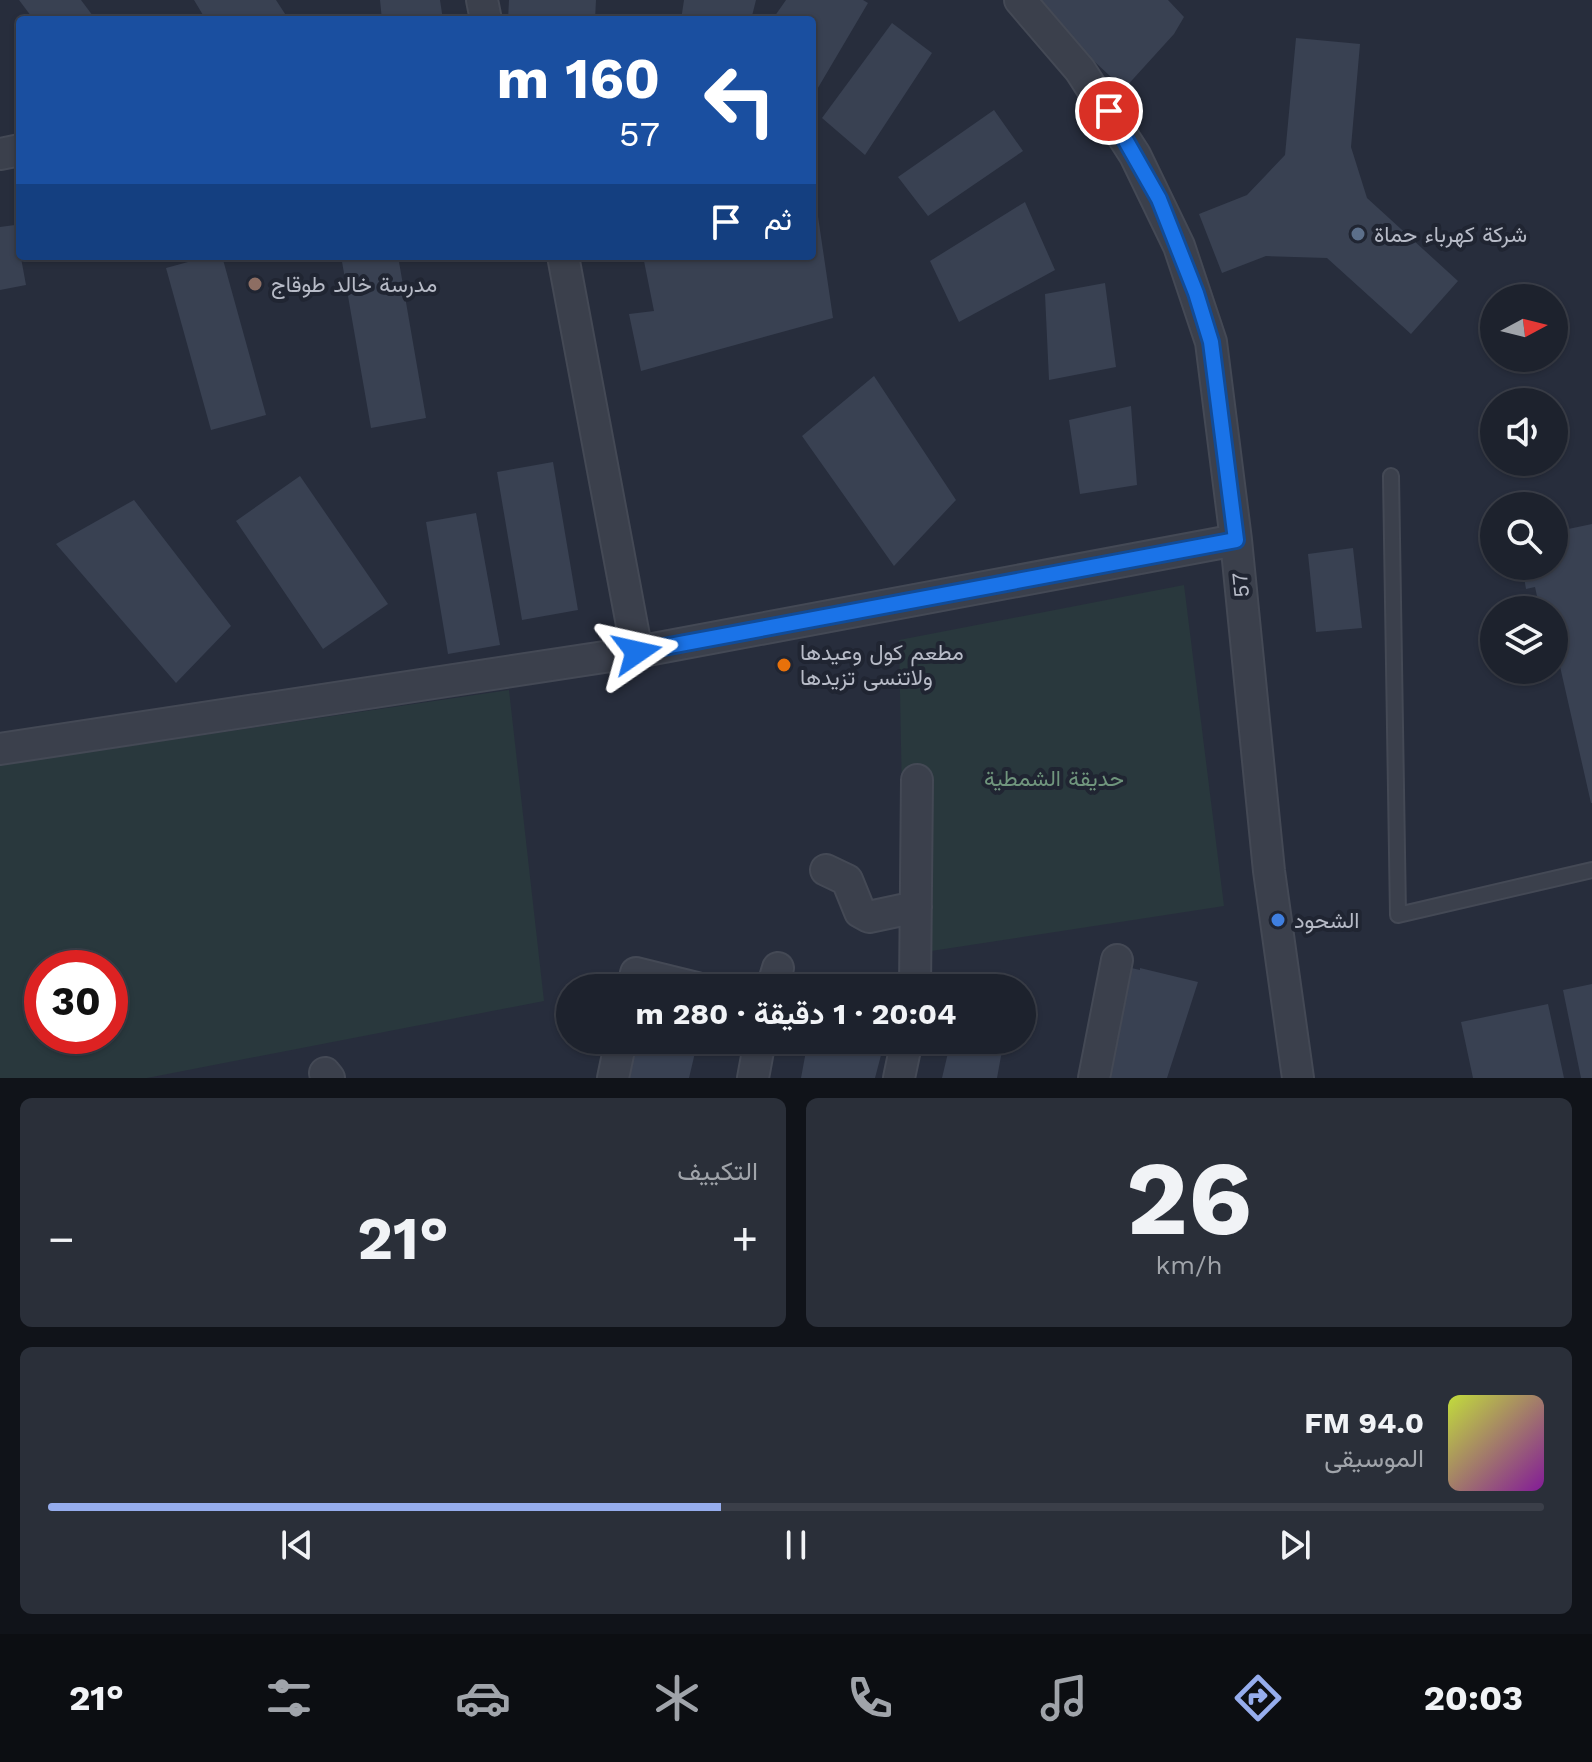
<!DOCTYPE html>
<html lang="ar">
<head>
<meta charset="utf-8">
<style>
	body { margin:0; font-family:"Work Sans",Vazirmatn,sans-serif; background:#2a2f39; color:#f1f3f6; direction:rtl; height:100vh; display:flex; flex-direction:column; font-size:30px; white-space:nowrap }
	* { box-sizing:border-box; margin:0 }
	p { font-size:26px; color:#a0a4aa }
	.icon { flex:none; width:44px; height:44px; fill:none; stroke:currentColor; stroke-width:2; stroke-linecap:round; stroke-linejoin:round }
	.map { position:relative; height:1078px; overflow:hidden; direction:ltr }
	.details { display:flex; flex-direction:column; gap:20px; padding:20px; background:#101319; flex:1 }
	.details>* { flex:none }
	.top-card { position:absolute; left:16px; top:16px; width:800px; height:244px; border-radius:8px; box-shadow:0 2px 6px #0004,0 0 0 2px #3b3f49; direction:rtl; background:#1a4fa0; color:#fff; overflow:hidden }
	.needle { width:52px; rotate:83deg }
	.tools { position:absolute; left:1480px; top:284px; display:grid; gap:16px }
	.tools a { display:grid; place-items:center; width:88px; height:88px; border-radius:50%; background:#1d222d; box-shadow:0 2px 6px #0004,0 0 0 2px #3b3f49; font-size:40px }
	.speed { position:absolute; left:24px; top:950px; display:flex; gap:16px; font-size:40px; font-weight:700; text-align:center }
	.speed>* { display:grid; place-content:center; width:104px; height:104px; border-radius:50%; background:#1d222d; box-shadow:0 2px 6px #0004,0 0 0 2px #3b3f49; line-height:1 }
	.speed .limit { border:12px solid #d22; background:#fff; color:#111 }
	.pin { position:absolute; display:grid; place-items:center; width:68px; height:68px; color:#fff; margin:-34px; border:4px solid #fff; border-radius:50%; box-shadow:0 2px 8px #0007 }
	.me { position:absolute; width:88px; margin:-44px; rotate:79deg; stroke-linejoin:round; filter:drop-shadow(0 0 6px #0008) }
	.turn { display:flex; align-items:center; gap:28px; height:168px; padding:0 24px; font-size:36px }
	.turn .icon { width:104px; height:104px; stroke-width:2.5 }
	.turn b { display:block; font-size:56px; line-height:68px }
	.then { display:flex; align-items:center; height:76px; padding:0 24px; background:#0003; gap:16px; font-size:30px }
	.big { font-size:60px; font-weight:700; line-height:1.1 }
	.details .tile { flex:1; display:flex; flex-direction:column; justify-content:center; gap:12px; min-width:0; padding:0 28px; border-radius:12px; background:#2a2f39 }
	.details .dial { align-items:center; gap:0 }
	.dial b { font-size:104px; line-height:1 }
	.song { display:flex; align-items:center; gap:24px }
	.cover { width:96px; height:96px; border-radius:12px; background:linear-gradient(135deg,hsl(70 70% 55%),hsl(290 70% 35%)) }
	.played { height:8px; border-radius:4px; background:linear-gradient(90deg,#96aded 45%,#3b3f49 45%) }
	.keys { display:flex; justify-content:space-around; direction:ltr }
	.heat { display:flex; justify-content:space-between; align-items:center; font-size:44px; direction:ltr }
	.details .tiles { flex:1; display:grid; gap:20px; grid-template-columns:1fr 1fr }
	.tile:last-child { grid-column:span 2 }
	.trip { position:absolute; left:556px; top:974px; width:480px; height:80px; border-radius:40px; background:#1d222d; box-shadow:0 2px 6px #0004,0 0 0 2px #3b3f49; font-weight:700; line-height:80px; text-align:center; direction:rtl }
	.tabs { display:flex; height:128px; justify-content:space-around; align-items:center; background:#0c0e12; color:#a0a4aa }
	.tabs .icon { width:56px; height:56px }
	.tabs .active { color:#96aded }
	.tabs b { font-size:36px; color:#f1f3f6 }
	.map>svg:first-child { display:block }
</style>
</head>
<body>
<div class="map">
<svg width="1592" height="1078" viewBox="0 0 1592 1078">
	<rect width="100%" height="100%" fill="#272d3c"/>
	<path fill="#29383d" fill-rule="evenodd" d="M1184,585L1224,906L905,955L899,640Z
		M509,690L544,1001L147,1078H0V765ZM42,968H110V1036H42Z"/>
	<path fill="#394152" d="M19,0H81L96,20H34Z
		M194,0H276L289,20H206Z
		M380,0H440L443,20H382Z
		M509,0H596L595,20H508Z
		M684,0H756L751,20H681Z
		M786,0H863L868,3L812,98V20H772Z
		M1028,0H1168L1184,17L1174,34L1124,89Z
		M892,23L932,53L865,155L822,118Z
		M1296,38L1360,44L1351,147L1367,198L1458,281L1411,334L1327,258L1266,256L1222,273L1199,214L1247,195L1285,155Z
		M994,110L1023,151L928,216L898,177Z
		M812,176L833,318L641,371L629,314L654,311L643,256H812Z
		M1025,202L1055,270L959,322L930,261Z
		M15,225L26,285L0,290V227Z
		M210,256H222L266,415L211,430L166,268Z
		M341,256H398L426,418L371,428Z
		M1105,283L1116,367L1049,380L1045,294Z
		M874,376L956,500L894,566L802,436Z
		M1131,406L1137,485L1080,494L1069,420Z
		M553,462L578,610L522,620L497,472Z
		M300,476L388,604L323,649L236,521Z
		M134,500L231,626L176,683L56,544Z
		M476,513L500,645L448,654L426,522Z
		M1592,524V803H1591L1554,640V610H1540L1535,587L1526,589L1522,566H1554V532Z
		M1353,548L1362,628L1316,632L1308,554Z
		M1127,967L1140,970V968L1198,982L1167,1078H1102Z
		M1592,984V1078H1581L1563,990Z
		M1548,1004L1564,1078H1473L1461,1022Z
		M639,1040H698L689,1078H627Z
		M808,1040H885L875,1078H801Z
		M951,1040H1004L997,1078H942Z"/>
	<g fill="none" stroke-linecap="round" stroke-linejoin="round">
		<g stroke="#444955" stroke-width="18">
			<path id="service" d="M1391,476L1398,915L1592,870"/>
		</g>
		<g stroke="#444955" stroke-width="34">
			<path id="minor" d="M482,0L486,20
				M1020,0L1080,70L1135,155L1179,246L1211,342L1236,540L1269,871L1298,1078
				M0,154L20,150
				M563,256L637,652
				M0,749L637,652L1236,540
				M826,870L847,880L860,912L869,917L916,907
				M633,988L636,973L697,988
				M772,988L778,968
				M915,988L917,780
				M325,1073L329,1078
				M613,1078L621,1040
				M753,1078L760,1040
				M899,1078L907,1040
				M1094,1078L1117,960"/>
		</g>
		<use href="#service" stroke="#3b404c" stroke-width="14"/>
		<use href="#minor" stroke="#3b404c" stroke-width="30"/>
	</g>
	<g fill="none" stroke-linecap="round" stroke-linejoin="round">
		<g stroke="#114b97" stroke-width="20">
			<path id="route" d="M637,652L1236,540L1211,342L1196,293L1159,199L1109,111"/>
		</g>
		<use href="#route" stroke="#1a73e8" stroke-width="14"/>
	</g>
	<circle fill="#5c6f8a" stroke="#202532" stroke-width="3" cx="1358" cy="234" r="8"/>
	<circle fill="#8d6e63" stroke="#202532" stroke-width="3" cx="255" cy="284" r="8"/>
	<circle fill="#e8710a" stroke="#202532" stroke-width="3" cx="784" cy="665" r="8"/>
	<circle fill="#3f7fe0" stroke="#202532" stroke-width="3" cx="1278" cy="920" r="8"/>
	<g text-anchor="middle" stroke-width="8" stroke-linejoin="round" paint-order="stroke">
		<g font-size="22" fill="#b7bbc7" stroke="#202532" text-anchor="start">
			<text x="1374" y="242">شركة كهرباء حماة</text>
			<text x="271" y="292">مدرسة خالد طوقاج</text>
			<text x="800" y="660">مطعم كول وعيدها<tspan x="800" dy="25">ولاتنسى تزيدها</tspan></text>
			<text x="1294" y="928">الشحود</text>
		</g>
		<g font-size="22" fill="#b7bbc7" stroke="#202532">
			<text transform="translate(1240 585) rotate(-96)" y="8">57</text>
		</g>
		<g font-size="22" fill="#70967d" stroke="#202532">
			<text x="1054" y="786">حديقة الشمطية</text>
		</g>
	</g>
</svg>
<div class="tools">
<a><svg class="needle" viewBox="-14 -14 28 28"><path d="M0-13l5 13h-10z" fill="#e53935"/><path d="M0 13l5-13h-10z" fill="#a0a4aa"/></svg></a>
<a><svg class="icon" aria-label="sound" viewBox="0 0 24 24"><path d="M4 9h4l5-4v14l-5-4H4zM17 9q2 3 0 6"/></svg></a>
<a><svg class="icon" aria-label="search" viewBox="0 0 24 24"><circle cx="10" cy="10" r="6"/><path d="M15 15l6 6"/></svg></a>
<a><svg class="icon" aria-label="layers" viewBox="0 0 24 24"><path d="M12 4l9 5-9 5-9-5zM3 14l9 5 9-5"/></svg></a>
</div>
<div class="speed"><div class="limit">30</div></div>
<div class="pin" style="left:1109px;top:111px;background:#d93025"><svg class="icon" aria-label="arrive" viewBox="0 0 24 24"><path d="M6 21V4h12l-3 4 3 4H6"/></svg></div>
<svg class="me" style="left:637px;top:652px" viewBox="-20 -20 40 40"><path d="M0-17L14 15 0 8-14 15z" fill="#1a73e8" stroke="#fff" stroke-width="4"/></svg>
<div class="trip">20:04 · 1 دقيقة · 280 m</div>
<div class="top-card">
<div class="turn"><svg class="icon" aria-label="left" viewBox="0 0 24 24"><path d="M17 20v-9H6M10 6l-5 5 5 5"/></svg><div><b>160 m</b>57</div></div>
<div class="then">ثم<svg class="icon" aria-label="arrive" viewBox="0 0 24 24"><path d="M6 21V4h12l-3 4 3 4H6"/></svg></div>
</div>
</div>
<section class="details">
<div class="tiles">
<div class="tile dial"><b>26</b><p>km/h</p></div>
<div class="tile"><p>التكييف</p>
<div class="heat"><a>−</a><b class="big">21°</b><a>+</a></div>
</div>
<div class="tile">
<div class="song"><i class="cover"></i><div><b>94.0 FM</b><p>الموسيقى</p></div></div>
<div class="played"></div>
<div class="keys"><svg class="icon" aria-label="previous" viewBox="0 0 24 24"><path d="M18 5L8 12l10 7zM5 5v14"/></svg><svg class="icon" aria-label="pause" viewBox="0 0 24 24"><path d="M8 5v14M16 5v14"/></svg><svg class="icon" aria-label="next" viewBox="0 0 24 24"><path d="M6 5l10 7-10 7zM19 5v14"/></svg></div>
</div>
</div>
</section>
<nav class="tabs">
<b>20:03</b>
<svg class="icon active" aria-label="directions" viewBox="0 0 24 24"><path d="M12 3l9 9-9 9-9-9zM9 14v-3h6M13 9l2 2-2 2"/></svg>
<svg class="icon" aria-label="music" viewBox="0 0 24 24"><path d="M9 18V5l10-2v13"/><circle cx="6" cy="18" r="3"/><circle cx="16" cy="16" r="3"/></svg>
<svg class="icon" aria-label="phone" viewBox="0 0 24 24"><path d="M5 4h4l2 5-3 2q2 4 5 5l2-3 5 2v4C11 20 4 13 5 4z"/></svg>
<svg class="icon" aria-label="climate" viewBox="0 0 24 24"><path d="M12 3v18M4 7l16 10M4 17L20 7"/></svg>
<svg class="icon" aria-label="car" viewBox="0 0 24 24"><path d="M5 17H2v-5l4-1 3-4h7l3 4 3 1v5h-3M9 17h6M6 11h13"/><circle cx="7" cy="17" r="2"/><circle cx="17" cy="17" r="2"/></svg>
<svg class="icon" aria-label="filters" viewBox="0 0 24 24"><path d="M4 7h16M4 17h16"/><circle cx="9" cy="7" r="2"/><circle cx="15" cy="17" r="2"/></svg>
<b>21°</b>
</nav>
</body>
</html>
